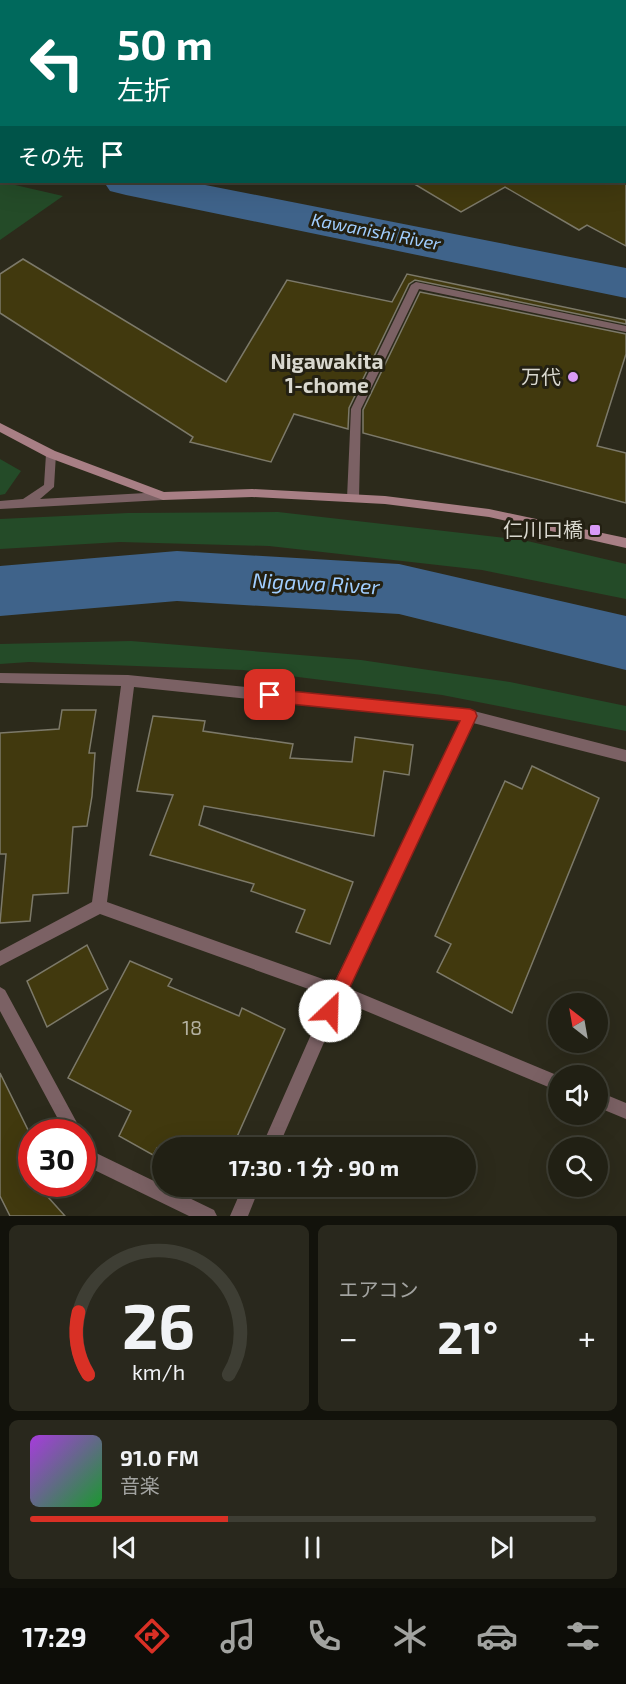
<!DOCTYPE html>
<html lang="ja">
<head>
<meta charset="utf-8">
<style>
	body { margin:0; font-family:"Exo 2","Noto Sans JP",sans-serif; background:#29281d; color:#f1f3f6; height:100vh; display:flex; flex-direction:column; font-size:22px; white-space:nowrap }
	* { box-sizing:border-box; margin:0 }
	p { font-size:20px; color:#a2a3a0 }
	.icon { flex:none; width:33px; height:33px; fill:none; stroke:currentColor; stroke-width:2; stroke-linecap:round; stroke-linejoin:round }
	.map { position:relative; height:1216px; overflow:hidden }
	.side { display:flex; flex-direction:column; gap:9px; padding:9px; background:#12120b; flex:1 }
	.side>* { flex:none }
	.banner { position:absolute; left:0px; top:0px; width:627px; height:183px; box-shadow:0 6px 24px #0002,0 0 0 2px #3e3e34; background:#00695c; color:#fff; overflow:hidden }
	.needle { width:39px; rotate:329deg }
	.tools { position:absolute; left:548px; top:993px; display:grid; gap:12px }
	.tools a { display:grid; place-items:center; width:60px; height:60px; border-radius:50%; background:#212014; box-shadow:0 6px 24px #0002,0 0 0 2px #3e3e34; font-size:30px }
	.speed { position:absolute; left:18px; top:1119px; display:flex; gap:12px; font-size:30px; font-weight:700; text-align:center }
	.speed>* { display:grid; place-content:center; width:78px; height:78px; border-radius:50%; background:#212014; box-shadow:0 6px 24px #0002,0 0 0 2px #3e3e34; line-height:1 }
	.speed .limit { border:9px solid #d22; background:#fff; color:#111 }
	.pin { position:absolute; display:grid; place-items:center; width:51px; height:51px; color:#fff; margin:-26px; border-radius:12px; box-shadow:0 3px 9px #0006 }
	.me { position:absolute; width:66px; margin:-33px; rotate:24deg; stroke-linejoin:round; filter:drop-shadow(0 0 4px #0008) }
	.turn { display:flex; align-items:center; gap:21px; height:126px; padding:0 18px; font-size:27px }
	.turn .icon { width:78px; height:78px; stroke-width:2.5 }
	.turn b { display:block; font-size:42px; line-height:51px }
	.then { display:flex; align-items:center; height:57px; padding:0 18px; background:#0003; gap:12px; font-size:22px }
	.big { font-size:45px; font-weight:700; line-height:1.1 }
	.side .tile { flex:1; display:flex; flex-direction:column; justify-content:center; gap:9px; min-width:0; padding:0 21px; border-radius:9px; background:#29281d }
	.side .dial { align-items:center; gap:0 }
	.dial svg { height:156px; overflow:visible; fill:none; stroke:#3e3e34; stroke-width:7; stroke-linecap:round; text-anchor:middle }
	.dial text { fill:#f1f3f6; stroke:none }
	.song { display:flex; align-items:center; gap:18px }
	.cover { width:72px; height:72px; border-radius:9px; background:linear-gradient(135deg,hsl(280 70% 55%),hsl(130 70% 35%)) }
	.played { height:6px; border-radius:3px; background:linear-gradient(90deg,#d93025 35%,#3e3e34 35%) }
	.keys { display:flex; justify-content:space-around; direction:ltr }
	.heat { display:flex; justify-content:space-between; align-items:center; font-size:33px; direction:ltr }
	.side .tiles { flex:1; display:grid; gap:9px; grid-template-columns:1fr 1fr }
	.tile:last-child { grid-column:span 2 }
	.trip { position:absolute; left:152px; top:1137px; width:324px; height:60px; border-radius:30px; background:#212014; box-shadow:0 6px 24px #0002,0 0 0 2px #3e3e34; font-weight:700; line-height:60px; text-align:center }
	.menu { display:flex; height:96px; justify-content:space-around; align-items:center; background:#0d0d08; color:#a2a3a0 }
	.menu .icon { width:42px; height:42px }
	.menu .active { color:#d93025 }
	.menu b { font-size:27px; color:#f1f3f6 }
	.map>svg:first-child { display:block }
</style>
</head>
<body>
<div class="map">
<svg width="626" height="1216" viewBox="0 0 626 1216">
	<rect width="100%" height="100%" fill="#2c2a1b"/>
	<path fill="#244b28" d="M0,181L2,182L63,196L0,240Z
		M0,459L21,471L5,494L0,495Z
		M278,512L523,540L626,564V599L482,570L269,546L120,542L0,549V519L128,513Z
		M131,641L361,660L510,682L626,706V731L442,695L243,670L29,662L0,664V644Z"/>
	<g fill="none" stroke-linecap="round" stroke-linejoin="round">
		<path fill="#3f638a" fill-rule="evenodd" d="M0,143H2V169H0Z
			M104,182H190L626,268V298L126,195L110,191Z
			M177,551L399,564L626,616V670L399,614L177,601L0,616V566Z"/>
	</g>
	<path fill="#41390e" stroke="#7c7969" stroke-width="1.5" d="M411,182H626V246L587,225L579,230L505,187L461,212Z
		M23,259L226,382L287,280L392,302L407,274L626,320V324L415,280L409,284L349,408L348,429L294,414L271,462L190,442L193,437L0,313V274Z
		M420,292L626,334V354L597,446L626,453V503L363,433V410Z
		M62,710H96L89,753H95L92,796L87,826L73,827L68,893L33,895L30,921L0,923L6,854H0V733L59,729Z
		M153,716L205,721L203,731L293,744L290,758L352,762L355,737L413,745L409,775L384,771L374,836L204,806L199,825L353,882L330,944L296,932L305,910L251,891L254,884L150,855L173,795L137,791Z
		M532,766L599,798L512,1013L437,972L451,944L435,936L505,781L522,789Z
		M87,945L108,989L47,1027L27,981Z
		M130,961L172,979L168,986L239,1016L242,1008L285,1029L232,1148H157L153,1155L119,1136L131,1111L68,1078Z
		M0,1073L32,1138V1184H66L48,1197L65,1216H10L0,1196Z"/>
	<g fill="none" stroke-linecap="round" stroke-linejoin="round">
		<path fill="#7b6164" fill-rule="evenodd" d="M416,282L626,326V332L419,289L361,409L359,498L353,502L347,498L351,409L411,285Z"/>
		<path fill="#7b6164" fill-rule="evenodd" d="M51,450L56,454L54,487L40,499L163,492L169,496L163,500L0,509V501L23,499L44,485L46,454Z
			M0,673L128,675L470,710L626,750V762L473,723L348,988L559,1076L558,1091L342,1001L278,1148H261L328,996L100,914L0,966V951L92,902L121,686L0,683ZM134,687L461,721L334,983L107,902Z
			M0,987L5,990L82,1132H65L0,1011Z
			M597,1091L626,1103V1119L597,1107Z
			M82,1140L88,1142L94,1152L214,1210L217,1216H189L82,1164Z
			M243,1186H260L248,1216H230Z"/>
		<path fill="#a87f85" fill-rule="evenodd" d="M388,0H396L397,2H389Z
			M0,423L55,451L164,492L252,489L385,496L489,509L626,538V548L489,517L385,504L252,497L163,500L47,457L0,432Z"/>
	</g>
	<path fill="#d93025" stroke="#8d1f18" stroke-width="1.5" d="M270,689L470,709L475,711L477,716L336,1017L330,1020L324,1017L321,1011L324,1005L460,721L270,702L265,700L262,695L265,691Z"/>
	<g fill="#d99af7" stroke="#232012" stroke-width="2">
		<circle cx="573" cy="377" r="6"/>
		<rect x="589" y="524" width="12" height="12" rx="3"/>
	</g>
	<g text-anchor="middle" stroke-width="6" stroke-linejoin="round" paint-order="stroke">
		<g font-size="18" font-style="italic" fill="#a1ceff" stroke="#232012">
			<text transform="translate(376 232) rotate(11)" y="6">Kawanishi River</text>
		</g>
		<g font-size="20" fill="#d9d8cf" stroke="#232012" text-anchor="end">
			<text x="561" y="384">万代</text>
			<text x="583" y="537">仁川口橋</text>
		</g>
		<g font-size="20" fill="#b3b09f">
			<text x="192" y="1035">18</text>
		</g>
		<g font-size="21" font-weight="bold" fill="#d9d8cf" stroke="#232012">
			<text x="327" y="369">Nigawakita<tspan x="327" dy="24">1-chome</tspan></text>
		</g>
		<g font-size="21" font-style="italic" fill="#a1ceff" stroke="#232012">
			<text transform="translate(316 584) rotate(3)" y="7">Nigawa River</text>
		</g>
	</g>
</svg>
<div class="tools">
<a><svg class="needle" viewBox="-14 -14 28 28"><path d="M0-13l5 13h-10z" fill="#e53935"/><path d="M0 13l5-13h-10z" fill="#a2a3a0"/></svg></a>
<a><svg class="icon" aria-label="sound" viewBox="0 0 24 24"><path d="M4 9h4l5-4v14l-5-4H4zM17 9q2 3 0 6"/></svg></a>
<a><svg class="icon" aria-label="search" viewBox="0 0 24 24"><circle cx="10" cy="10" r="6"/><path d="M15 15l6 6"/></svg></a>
</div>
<div class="speed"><div class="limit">30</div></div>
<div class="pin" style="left:270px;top:695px;background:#d93025"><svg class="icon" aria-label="arrive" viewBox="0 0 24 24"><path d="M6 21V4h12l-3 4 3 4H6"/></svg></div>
<svg class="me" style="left:330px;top:1011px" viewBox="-20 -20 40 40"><circle r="19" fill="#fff"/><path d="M0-13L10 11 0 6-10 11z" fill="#d93025"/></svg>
<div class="trip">17:30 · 1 分 · 90 m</div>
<div class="banner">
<div class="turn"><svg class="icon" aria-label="left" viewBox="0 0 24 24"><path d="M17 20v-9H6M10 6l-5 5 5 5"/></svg><div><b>50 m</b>左折</div></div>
<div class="then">その先<svg class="icon" aria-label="arrive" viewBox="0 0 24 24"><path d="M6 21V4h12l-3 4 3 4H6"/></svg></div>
</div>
</div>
<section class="side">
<div class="tiles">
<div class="tile dial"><svg viewBox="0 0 100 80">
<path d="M14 69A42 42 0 1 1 86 69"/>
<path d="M14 69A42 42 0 0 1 9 37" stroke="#d93025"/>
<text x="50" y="56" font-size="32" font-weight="700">26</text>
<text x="50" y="72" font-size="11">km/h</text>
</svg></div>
<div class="tile"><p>エアコン</p>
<div class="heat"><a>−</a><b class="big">21°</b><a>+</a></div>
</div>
<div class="tile">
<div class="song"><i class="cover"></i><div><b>91.0 FM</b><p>音楽</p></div></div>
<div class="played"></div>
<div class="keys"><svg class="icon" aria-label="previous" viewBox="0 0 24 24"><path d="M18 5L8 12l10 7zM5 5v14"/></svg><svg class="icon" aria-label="pause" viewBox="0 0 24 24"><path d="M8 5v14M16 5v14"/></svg><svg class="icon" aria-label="next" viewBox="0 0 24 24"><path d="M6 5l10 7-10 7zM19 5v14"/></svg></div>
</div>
</div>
</section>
<nav class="menu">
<b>17:29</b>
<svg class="icon active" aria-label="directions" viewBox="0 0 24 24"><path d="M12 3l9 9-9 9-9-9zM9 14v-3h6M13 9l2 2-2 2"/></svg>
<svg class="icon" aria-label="music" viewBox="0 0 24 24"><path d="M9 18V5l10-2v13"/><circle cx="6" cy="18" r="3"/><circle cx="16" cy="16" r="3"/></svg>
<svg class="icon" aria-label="phone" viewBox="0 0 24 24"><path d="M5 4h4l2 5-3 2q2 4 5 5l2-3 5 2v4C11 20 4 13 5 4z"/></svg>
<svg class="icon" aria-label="climate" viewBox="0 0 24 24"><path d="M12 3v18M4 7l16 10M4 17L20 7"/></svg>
<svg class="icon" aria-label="car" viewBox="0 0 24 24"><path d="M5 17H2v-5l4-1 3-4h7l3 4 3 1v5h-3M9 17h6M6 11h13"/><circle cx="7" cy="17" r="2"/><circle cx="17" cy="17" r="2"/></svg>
<svg class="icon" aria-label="filters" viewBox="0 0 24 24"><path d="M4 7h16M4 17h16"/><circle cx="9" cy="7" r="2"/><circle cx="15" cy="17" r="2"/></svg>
</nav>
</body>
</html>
